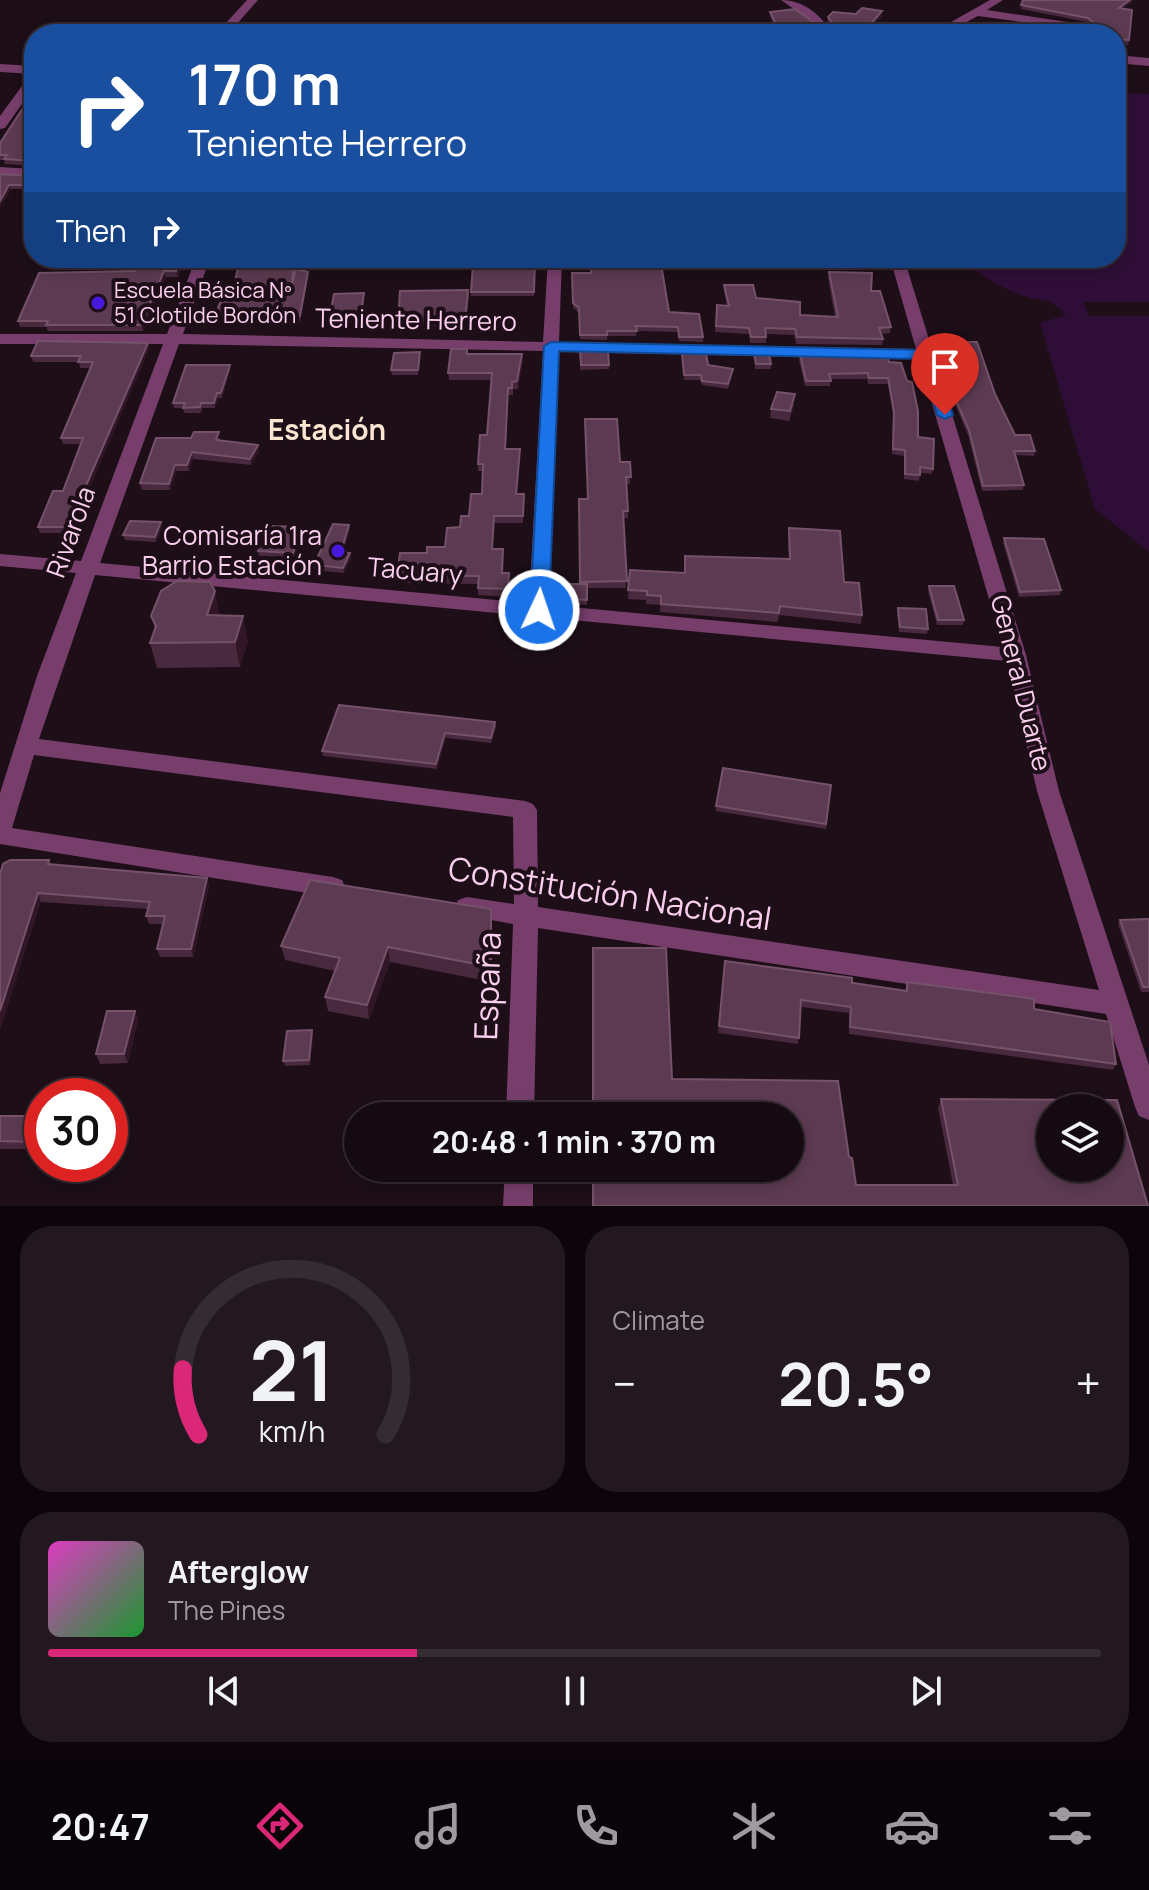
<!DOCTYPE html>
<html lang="en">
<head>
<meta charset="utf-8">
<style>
	body { margin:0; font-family:Manrope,sans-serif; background:#231820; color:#f1f3f6; height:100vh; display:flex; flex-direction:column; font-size:30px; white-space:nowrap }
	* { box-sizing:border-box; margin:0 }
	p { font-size:26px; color:#9e9a9f }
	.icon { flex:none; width:44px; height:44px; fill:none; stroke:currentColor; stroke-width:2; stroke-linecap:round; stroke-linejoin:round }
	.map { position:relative; height:1206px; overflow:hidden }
	.details { display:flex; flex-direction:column; gap:20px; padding:20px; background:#0c060a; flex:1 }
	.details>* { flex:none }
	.top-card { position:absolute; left:24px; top:24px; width:1102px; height:244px; border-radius:32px; box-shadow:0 4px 12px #0003,0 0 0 2px #352b32; background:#1a4fa0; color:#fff; overflow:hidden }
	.fabs { position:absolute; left:1036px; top:1094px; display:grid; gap:16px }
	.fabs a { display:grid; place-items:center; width:88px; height:88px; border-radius:50%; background:#160a12; box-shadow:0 4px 12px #0003,0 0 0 2px #352b32; font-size:40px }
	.speed { position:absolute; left:24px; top:1078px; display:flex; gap:16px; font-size:40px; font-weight:700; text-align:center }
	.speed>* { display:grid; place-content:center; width:104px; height:104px; border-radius:50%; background:#160a12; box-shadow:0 4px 12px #0003,0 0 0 2px #352b32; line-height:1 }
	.speed .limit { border:12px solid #d22; background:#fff; color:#111 }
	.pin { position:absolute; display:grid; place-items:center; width:68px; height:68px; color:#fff; margin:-82px -34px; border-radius:50% 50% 50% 0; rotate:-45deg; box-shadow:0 0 8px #0007 }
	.pin .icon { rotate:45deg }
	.me { position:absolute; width:88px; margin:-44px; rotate:3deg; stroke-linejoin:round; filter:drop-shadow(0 0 6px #0008) }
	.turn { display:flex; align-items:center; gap:28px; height:168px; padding:0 32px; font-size:36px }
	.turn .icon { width:104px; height:104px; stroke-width:2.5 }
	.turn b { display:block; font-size:56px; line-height:68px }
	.then { display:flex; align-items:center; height:76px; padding:0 32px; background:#0003; gap:16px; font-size:30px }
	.big { font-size:60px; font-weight:700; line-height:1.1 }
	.details .tile { flex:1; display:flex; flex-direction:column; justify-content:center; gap:12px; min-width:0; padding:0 28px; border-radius:32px; background:#231820 }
	.details .dial { align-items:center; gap:0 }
	.dial svg { height:208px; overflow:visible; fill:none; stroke:#352b32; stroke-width:7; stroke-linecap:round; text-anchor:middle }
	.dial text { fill:#f1f3f6; stroke:none }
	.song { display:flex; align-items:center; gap:24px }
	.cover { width:96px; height:96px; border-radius:12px; background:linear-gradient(135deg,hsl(310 70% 55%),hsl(130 70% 35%)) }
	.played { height:8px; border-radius:4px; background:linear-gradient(90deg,#db2777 35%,#352b32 35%) }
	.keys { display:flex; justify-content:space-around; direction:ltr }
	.heat { display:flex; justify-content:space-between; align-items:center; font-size:44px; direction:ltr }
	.details .tiles { flex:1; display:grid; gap:20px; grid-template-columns:1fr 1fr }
	.tile:last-child { grid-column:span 2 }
	.trip { position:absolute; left:344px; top:1102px; width:460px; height:80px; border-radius:40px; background:#160a12; box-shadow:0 4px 12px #0003,0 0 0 2px #352b32; font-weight:700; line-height:80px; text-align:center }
	.tab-bar { display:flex; height:128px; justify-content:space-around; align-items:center; background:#090407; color:#9e9a9f }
	.tab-bar .icon { width:56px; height:56px }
	.tab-bar .on { color:#db2777 }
	.tab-bar b { font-size:36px; color:#f1f3f6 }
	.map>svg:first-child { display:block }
</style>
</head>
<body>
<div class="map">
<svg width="1149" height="1206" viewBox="0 0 1149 1206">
	<rect width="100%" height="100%" fill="#1d0e18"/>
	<path fill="#2e0e36" d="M1116,93L1149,94V302H1083L1089,316H1149V552L1095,509L1040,323L1066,315C1049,296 1042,303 1021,295C1000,287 976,274 961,258H1116Z"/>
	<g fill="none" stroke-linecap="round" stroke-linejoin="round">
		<path fill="#773e6c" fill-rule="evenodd" d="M247,0H258L228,34H216Z
			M781,0C804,0 821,15 833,34H821L811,21Z
			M990,0H1003L987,10L1087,25L1093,28L1087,31L978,16L944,34H930Z
			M1116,55L1149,58V66L1116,63Z
			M0,64L34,66V74L0,72Z
			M34,74V87L5,128L0,129V116L30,75Z
			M0,167L34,169V177L0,175Z
			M196,258H210L183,334L543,342L548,258H562L559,342L916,349L890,258H904L1026,655L1059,791L1149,1065V1120L1139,1116L1135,1107L1106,1014L538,928L534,1116H506L513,924L458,914L455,907L458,900L467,897L514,904L513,817L34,755L12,828L333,877L342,880L345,887L342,894L333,897L0,844V793L37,676L76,573L0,566V554L81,561L163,344H0V334H167ZM179,344L543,351L529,603L100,563ZM559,352L919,359L1003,647L549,605ZM95,575L1007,661L1037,791L1099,990L538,907L537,810L533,804L525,801L39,739Z
			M505,1168H533V1206H503Z"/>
	</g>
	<path fill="#49293e" d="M1023,0L1132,2L1123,8L1129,40L1128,45L1116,44V34H1033V28L1056,30H1088L1093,27L1087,22L1021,9Z
		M882,11V16L869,29L872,34H778L770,16V12L819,32L834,33V31L827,21L828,17Z
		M34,93V166L5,164L4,160H0V143Z
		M0,174L32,176L33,180L28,189H11L0,207Z
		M185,258L178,277H166L143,331H48L46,327H20L18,321L135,271Z
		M240,258H296L294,276L308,272V277L300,321H285L284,316L216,320L215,315L233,291Z
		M535,258L534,296H471V292L508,265Z
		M633,261L669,312L703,337V342L679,341L678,332L637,331L636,336H607V340L580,339L579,313L573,308L572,273H591Z
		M829,272L871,291L891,327L890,333L881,334L883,339L882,345L796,344L794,335L766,334V343H750L749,334L715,332L717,305L727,306L724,291V285L800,315L835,317L828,278Z
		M469,295L466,326H399L398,321Z
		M364,302L362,323L331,324L330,315Z
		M950,342L995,394L1015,435L1035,451L1034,456L1015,455L1024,485L1023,490L982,491L968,435L946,383V378H949L944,362L945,357H952L949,347Z
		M149,349L70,533H40L38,527L63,491L80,444H63L61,438L90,368H80L79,362H33L31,356Z
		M580,351H608L609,369L580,370Z
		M420,352L418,375H392L391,370Z
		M682,353L708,365L733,369L728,389L702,385L700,380H684Z
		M467,354L523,361L518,389H513V395H508L506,449H520L517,494H524L523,523H494L492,549L503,557V573L509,581L508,597L478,595V584L398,583L397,575L427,553L445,547L469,516L482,494L483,471H478V464L487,435L491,380H449L448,373Z
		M754,354L771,364V369H755Z
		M800,354L887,356L918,437L933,469L932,474L920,473L919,481L904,479V456L892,454L893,416L888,384H868L867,379H830V386H805L799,360Z
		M230,365V370L222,398H218L215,408H202L201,413H184L183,408H174L173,403Z
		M794,404L789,421L770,418L771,409Z
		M156,438H220V441L258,445L259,451L251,465L193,459L189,471H177L170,490H142L140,483Z
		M620,462H630V484H627L628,518H623L626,588H587V605L570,604V584H580L579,499H588Z
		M162,527L156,542L125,540L123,535Z
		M789,528L844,582L862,615L861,624L779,615L778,622L660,612V605L646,604V600L628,599L630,570L684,573L789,559L788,537Z
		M350,530L343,552L350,553L351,558L344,573L314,570V565Z
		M302,532L294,557L259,556L258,551Z
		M1004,538L1061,590L1060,595L1019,597L1003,543Z
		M929,586L964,620L963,625H937L928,591Z
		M898,608L928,629L927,634L899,632L897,613Z
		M220,615L248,641L240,667L157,668L150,643L155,629L151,616Z
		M495,722L496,727L491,743L446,738L437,769L323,756L322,751Z
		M831,785L826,829L716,811V806Z
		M49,860L51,865L207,878L209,886L193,957H160L157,949L163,924H149L146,916L148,909L41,902L0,874Z
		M491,909L492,982L390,962L369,1019L328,1011L325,997L335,971L285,960L281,946Z
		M1149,919V992H1141L1118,924L1120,920Z
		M725,961L905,990L907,982L1034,1009L1116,1064L1113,1070L849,1034V1013L801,1007L798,1044L718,1033Z
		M135,1011L138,1020L128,1063L100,1064L96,1054Z
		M312,1030L313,1035L310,1065L285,1066L283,1061Z
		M672,1079L849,1157L856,1185H953L938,1108L941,1099L1148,1206H592Z
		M0,1116H39L42,1122V1126L35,1149H0Z"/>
	<path fill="#301627" d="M1130,0H1133L1132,2L1117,12L1119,8Z
		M882,11V16L867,31L868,27Z
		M32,176L33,180L28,189L27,185Z
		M9,185L11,189L0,207V201Z
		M182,258H185L178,277L176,271Z
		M164,271L166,277L143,331L141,325Z
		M308,272V277L300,321V316Z
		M364,293V302L362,323L361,314Z
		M148,343L149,349L70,533L68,527Z
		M522,354L523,361L518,389L517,381Z
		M230,365V370L222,398L221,393Z
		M217,393L218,398L215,408L214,403Z
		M258,445L259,451L251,465L250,459Z
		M192,452L193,459L189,471L187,465Z
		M175,465L177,471L170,490L169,484Z
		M161,522L162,527L156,542L155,537Z
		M349,525L350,530L342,557L341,552Z
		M301,527L302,532L294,557L293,553Z
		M350,553L351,558L344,573L343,568Z
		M215,591L220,616L207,615Z
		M243,616L248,641L240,667L235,642Z
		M445,733L446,738L437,769L436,764Z
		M207,878L209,886L193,957L191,949Z
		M38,893L41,902L0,1031V1011Z
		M491,909L492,923V982L491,967Z
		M388,947L390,962L369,1019L367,1005Z
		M135,1011L138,1020L128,1063L124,1054Z
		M312,1030L313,1035L310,1065L309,1060Z
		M39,1116L42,1122V1126L35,1149L32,1142Z"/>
	<path fill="#5c3a51" stroke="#75526a" stroke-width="2" fill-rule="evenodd" d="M1023,0H1130L1119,8L1132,10L1129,40L1116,39V34H1033L1035,33L1033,28L1056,30L1057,25L1088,30L1097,25L1088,18L1021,5Z
		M862,8L882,11L868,27L872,34H781L770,12L795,9L809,19L819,32L834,33L836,28L828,17L833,12L856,14Z
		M34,93V163L33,161L4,159L7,155H0V143L23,108Z
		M0,174L32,176L27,185H9L0,201Z
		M141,258H182L176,271H164L141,325H46L48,321H18L39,273L135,271Z
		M240,258H294L292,283L296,269L308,272L300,316H284L285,311L215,315L225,291H233Z
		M508,258H535L534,292H471L473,265H508Z
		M599,258H633V261L661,264L669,312L699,314L703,337H679L678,327L636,326L637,331H607V335H580L579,308L573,303L572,273H591L592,260H599Z
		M829,272L872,273L871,291H880L891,327L879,328L883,339L797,337L795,329L765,328L766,337H751L749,328L716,326L717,305L729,306L724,285H753L756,298L800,302V315L838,317Z
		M468,290L465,321H398L400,291Z
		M364,293L361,314L330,315L334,294Z
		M38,341L148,343L68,527H38L53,491H63L83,438H61L93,362H78L81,356H31Z
		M950,342H977L995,394L1015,435H1030L1035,451H1014L1024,485L983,486L969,430L946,378H951L945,357H955Z
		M451,349H467V354H522L517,381L512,382V388H508L505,449H520L516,494H524L523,516H494L492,549H503L502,573H509L508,589L478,588L479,576L397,575L400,553H427V547H445L447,528L460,527L461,516H469L471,494H482L483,464H478L480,435H487L492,373H448Z
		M580,351H608L609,365H581Z
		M420,352L418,370H391L394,353Z
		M682,353H706L708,365L733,369L728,384L702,381L701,375H684Z
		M754,354H769L771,364H756Z
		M800,354L887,356L889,362L901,363L907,381L912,382L918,411V437L934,439L933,469L920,467V475L905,474V450L893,449L894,411L888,378H869L868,373L829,374L831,381H806Z
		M186,365H230L221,393H217L214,403H201L200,407L183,408L185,403H173Z
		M777,392L795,394L790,411L771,409Z
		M585,419H617L620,462H630L631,477H626L628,511H623L627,581L580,582L579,499H588Z
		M194,432H219L216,440L258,445L250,459L192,452L187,465H175L169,484L140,483L156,438H191Z
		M130,521L161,522L155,537L123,535Z
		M333,524L349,525L341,552L350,553L343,568L314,565Z
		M267,526L301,527L293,553L258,551Z
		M789,528L840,531L844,582L859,583L862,615L780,606L779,613L661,604V596L647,595V591L628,590L630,570L685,573V556L790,559Z
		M1004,538L1044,539L1061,590L1020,592Z
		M177,581L210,582L215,591L207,615L243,616L235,642L150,643L156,626L151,616L161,591Z
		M570,584H587V600L570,599Z
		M929,586H954L964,620H938Z
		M898,608L926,609L928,629L900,627Z
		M339,705L495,722L491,738L445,733L436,764L322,751Z
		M723,768L831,785L826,824L716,806Z
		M10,860H49L48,864L207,878L191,949H157L165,916H146L150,902L38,893L0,1011V874L3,864Z
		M310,880L491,909V967L388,947L367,1005L325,997L340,958L281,946Z
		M1149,919V987H1143L1120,920Z
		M593,948H666L672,1079L838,1081L849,1157L852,1158L856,1185H958L941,1099L1117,1100L1148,1206H593V1168H790V1116H593ZM1050,1108H1110V1168H1050Z
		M725,961L852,978V983L907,991V982L1034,999V1009L1110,1022L1116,1064L850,1027L851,1007L801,1000L799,1038L719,1026Z
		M107,1011H135L124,1054H96Z
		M312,1030L309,1060L283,1061L287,1031Z
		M0,1116H39L32,1142L0,1141Z"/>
	<path fill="#1a73e8" stroke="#114b97" stroke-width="2" d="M551,342L927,350L935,354L953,415L945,419L937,415L921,359L559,351L549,610L539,617L530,610L544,346Z"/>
	<g fill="#4918dd" stroke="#1d0e18" stroke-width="3">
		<circle cx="98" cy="303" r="8"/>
		<circle cx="338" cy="551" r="8"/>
	</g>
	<g text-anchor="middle" stroke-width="8" stroke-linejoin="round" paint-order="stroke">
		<g font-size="22" fill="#facfee" stroke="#1d0e18" text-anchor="start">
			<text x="114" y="298">Escuela Básica Nº<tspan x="114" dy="25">51 Clotilde Bordón</tspan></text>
		</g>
		<g font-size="26" fill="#facfee" stroke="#1d0e18">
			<text transform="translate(416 320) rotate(1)" y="9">Teniente Herrero</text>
			<text transform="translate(71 532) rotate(-70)" y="9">Rivarola</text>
			<text transform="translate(415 571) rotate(5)" y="9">Tacuary</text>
			<text transform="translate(1021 683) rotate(76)" y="9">General Duarte</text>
		</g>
		<g font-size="26" fill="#facfee" stroke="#1d0e18" text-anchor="end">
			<text x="322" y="545">Comisaría 1ra<tspan x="322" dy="30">Barrio Estación</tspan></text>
		</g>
		<g font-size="28" font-weight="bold" fill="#fae6d1" stroke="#1d0e18">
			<text x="327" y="440">Estación</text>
		</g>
		<g font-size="32" fill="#facfee" stroke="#1d0e18">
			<text transform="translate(610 894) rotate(9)" y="11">Constitución Nacional</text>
			<text transform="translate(488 986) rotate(-88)" y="11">España</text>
		</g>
	</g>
</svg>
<div class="fabs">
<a><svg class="icon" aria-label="layers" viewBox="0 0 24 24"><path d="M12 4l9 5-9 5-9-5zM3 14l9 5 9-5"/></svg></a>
</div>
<div class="speed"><div class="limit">30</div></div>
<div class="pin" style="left:945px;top:415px;background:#d93025"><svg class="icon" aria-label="arrive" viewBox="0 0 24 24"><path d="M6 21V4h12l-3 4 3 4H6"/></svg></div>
<svg class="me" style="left:539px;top:610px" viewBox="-20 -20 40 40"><circle r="17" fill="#1a73e8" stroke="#fff" stroke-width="3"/><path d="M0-11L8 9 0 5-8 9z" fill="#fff"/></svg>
<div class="trip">20:48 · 1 min · 370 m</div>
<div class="top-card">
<div class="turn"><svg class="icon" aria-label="right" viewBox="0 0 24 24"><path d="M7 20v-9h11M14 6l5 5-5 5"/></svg><div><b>170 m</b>Teniente Herrero</div></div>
<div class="then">Then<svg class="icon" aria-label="right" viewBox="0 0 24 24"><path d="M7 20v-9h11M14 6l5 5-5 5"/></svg></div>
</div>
</div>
<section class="details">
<div class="tiles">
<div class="tile dial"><svg viewBox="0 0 100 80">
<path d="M14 69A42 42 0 1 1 86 69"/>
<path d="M14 69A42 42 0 0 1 8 44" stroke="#db2777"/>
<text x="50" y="56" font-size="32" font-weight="700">21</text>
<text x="50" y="72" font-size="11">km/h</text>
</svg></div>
<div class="tile"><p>Climate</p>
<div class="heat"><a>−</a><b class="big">20.5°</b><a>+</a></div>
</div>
<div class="tile">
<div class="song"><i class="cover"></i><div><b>Afterglow</b><p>The Pines</p></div></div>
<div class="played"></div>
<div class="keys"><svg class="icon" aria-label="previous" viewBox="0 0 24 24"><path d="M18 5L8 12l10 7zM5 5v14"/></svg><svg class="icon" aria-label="pause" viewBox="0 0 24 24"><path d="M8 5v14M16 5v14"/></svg><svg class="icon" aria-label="next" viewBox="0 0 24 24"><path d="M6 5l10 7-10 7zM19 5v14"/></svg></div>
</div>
</div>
</section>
<nav class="tab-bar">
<b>20:47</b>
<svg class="icon on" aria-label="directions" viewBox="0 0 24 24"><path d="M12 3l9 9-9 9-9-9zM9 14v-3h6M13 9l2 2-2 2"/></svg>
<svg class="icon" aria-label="music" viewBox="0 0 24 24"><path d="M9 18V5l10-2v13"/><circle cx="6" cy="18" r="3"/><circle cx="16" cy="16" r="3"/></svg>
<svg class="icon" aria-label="phone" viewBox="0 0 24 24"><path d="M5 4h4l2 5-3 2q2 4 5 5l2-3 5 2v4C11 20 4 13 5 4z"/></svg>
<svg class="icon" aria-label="climate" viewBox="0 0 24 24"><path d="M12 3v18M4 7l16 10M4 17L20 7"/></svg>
<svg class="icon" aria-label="car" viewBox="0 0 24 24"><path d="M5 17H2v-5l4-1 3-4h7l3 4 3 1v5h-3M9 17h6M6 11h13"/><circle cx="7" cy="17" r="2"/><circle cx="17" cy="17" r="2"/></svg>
<svg class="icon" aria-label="filters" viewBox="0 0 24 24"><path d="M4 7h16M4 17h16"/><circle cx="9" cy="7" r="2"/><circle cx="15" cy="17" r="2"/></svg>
</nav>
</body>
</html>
